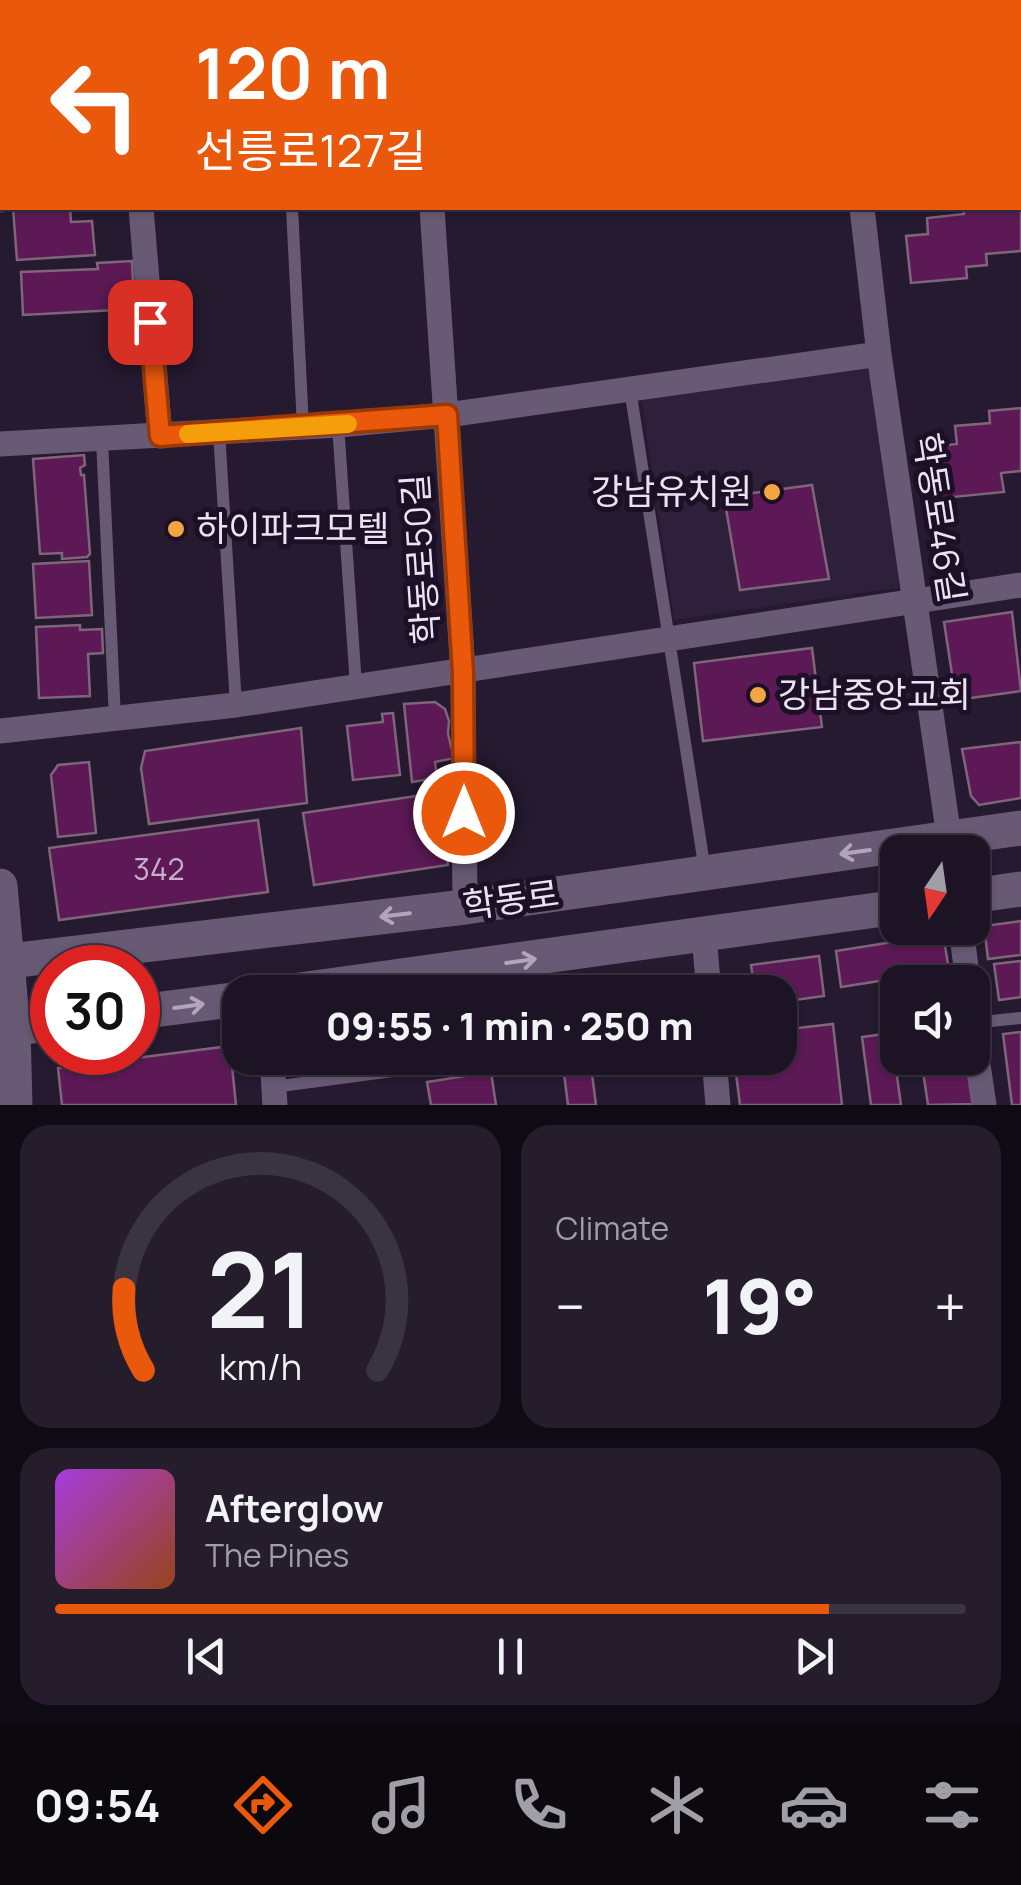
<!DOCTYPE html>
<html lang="en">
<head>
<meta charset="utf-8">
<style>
	body { margin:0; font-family:Manrope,"Noto Sans KR",sans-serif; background:#251d2c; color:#f1f3f6; height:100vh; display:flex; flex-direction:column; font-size:38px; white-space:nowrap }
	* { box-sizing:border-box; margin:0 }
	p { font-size:32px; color:#a09ea6 }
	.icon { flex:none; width:55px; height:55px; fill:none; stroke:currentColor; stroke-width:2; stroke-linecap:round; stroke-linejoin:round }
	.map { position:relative; height:1105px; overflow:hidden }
	.sheet { display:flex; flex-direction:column; gap:20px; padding:20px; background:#0f0b14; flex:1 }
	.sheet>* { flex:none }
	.banner { position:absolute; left:0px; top:0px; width:1022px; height:210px; box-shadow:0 2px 8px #0004,0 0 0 2px #3a3341; background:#ea580c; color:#fff; overflow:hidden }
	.needle { width:65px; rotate:193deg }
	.controls { position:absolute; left:880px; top:835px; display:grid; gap:20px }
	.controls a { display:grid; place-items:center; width:110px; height:110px; border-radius:20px; background:#1c1424; box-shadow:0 2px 8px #0004,0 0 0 2px #3a3341; font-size:50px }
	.speed { position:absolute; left:30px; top:945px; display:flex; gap:20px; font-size:50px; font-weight:700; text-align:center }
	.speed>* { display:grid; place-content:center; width:130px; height:130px; border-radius:50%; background:#1c1424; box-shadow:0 2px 8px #0004,0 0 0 2px #3a3341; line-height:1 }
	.speed .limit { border:15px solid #d22; background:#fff; color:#111 }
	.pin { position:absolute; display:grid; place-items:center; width:85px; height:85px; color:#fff; margin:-42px; border-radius:20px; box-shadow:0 5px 15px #0006 }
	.me { position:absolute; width:110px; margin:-55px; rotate:0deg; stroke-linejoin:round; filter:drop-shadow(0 0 8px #0008) }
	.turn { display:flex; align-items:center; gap:35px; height:210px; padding:0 30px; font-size:45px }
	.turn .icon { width:130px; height:130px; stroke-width:2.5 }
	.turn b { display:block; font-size:70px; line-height:85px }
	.big { font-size:75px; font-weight:800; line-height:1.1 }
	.sheet .widget { flex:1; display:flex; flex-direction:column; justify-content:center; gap:15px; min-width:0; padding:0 35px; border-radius:30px; background:#251d2c }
	.sheet .dial { align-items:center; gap:0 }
	.dial svg { height:260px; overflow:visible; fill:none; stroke:#3a3341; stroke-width:7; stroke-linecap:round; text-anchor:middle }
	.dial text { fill:#f1f3f6; stroke:none }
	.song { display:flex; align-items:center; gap:30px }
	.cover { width:120px; height:120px; border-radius:15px; background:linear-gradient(135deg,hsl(280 70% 55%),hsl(20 70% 35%)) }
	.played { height:10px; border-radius:5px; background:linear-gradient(90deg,#ea580c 85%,#3a3341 85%) }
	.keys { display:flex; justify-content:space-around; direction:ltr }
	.heat { display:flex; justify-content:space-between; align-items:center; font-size:55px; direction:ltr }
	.sheet .tiles { flex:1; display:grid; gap:20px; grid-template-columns:1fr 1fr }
	.widget:last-child { grid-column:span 2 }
	.trip { position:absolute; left:222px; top:975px; width:575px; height:100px; border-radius:30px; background:#1c1424; box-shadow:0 2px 8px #0004,0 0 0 2px #3a3341; font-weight:800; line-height:100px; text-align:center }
	.tab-bar { display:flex; height:160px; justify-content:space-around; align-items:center; background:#0b080e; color:#a09ea6 }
	.tab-bar .icon { width:70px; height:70px }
	.tab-bar .active { color:#ea580c }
	.tab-bar b { font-size:45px; color:#f1f3f6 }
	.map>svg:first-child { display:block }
</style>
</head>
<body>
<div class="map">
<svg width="1021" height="1105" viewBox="0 0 1021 1105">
	<rect width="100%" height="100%" fill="#251a30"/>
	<path fill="#2e1f3b" d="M197,0H409L410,2H197Z
		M872,365L903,587L674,620L641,397Z"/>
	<path fill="#5c1956" stroke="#7e6579" stroke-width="2.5" d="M343,0H403V2H343Z
		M1021,146V251L986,254L987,265L966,267L967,278L911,283L906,236L928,234L927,218L964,214L963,208H1020Z
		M13,208H70L71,222L92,221L95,255L17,260Z
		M132,261L134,309L23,315L21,272L98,269L97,263Z
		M1021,408V471L1001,473L1004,492L933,499L928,447L957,444L955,426L990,423L989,411Z
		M84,455L85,465L80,468L81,475H84L90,554L87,557L62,559V553L40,554L33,459Z
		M812,485L829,579L740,590L724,497Z
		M89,561L92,615L36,618L33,564Z
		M1012,612L1021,691L956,700L944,622Z
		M80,625V630L102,629L103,653L88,654L90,696L39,698L36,627Z
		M812,648L822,727L703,741L694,663Z
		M435,702L445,709L449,721L448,734L454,758L435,762L437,778L412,782L404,704Z
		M393,713L400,775L353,780L347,726L383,722L382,714Z
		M301,728L307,803L149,824L141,768L145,751Z
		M1021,742V798L979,805L971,796L962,749Z
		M89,762L96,833L58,837L51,775L58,765Z
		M436,793L448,865L314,885L303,813Z
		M258,820L268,892L59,920L49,848Z
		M1021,921V955L988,959L984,926Z
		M943,934L949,970L841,987L836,951Z
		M819,956L824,996L780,1002V992H755L751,965Z
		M1021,961V997L999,1000L994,964Z
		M625,980L627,992H531Z
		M833,1024L842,1105H740L734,1058H780V1030Z
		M1021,1032V1105H1012L1003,1034Z
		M891,1033L901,1105H871L862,1037Z
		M230,1046L236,1105H62L58,1068Z
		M562,1058H590L596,1105H568Z
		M921,1058H967L974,1104L928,1105Z
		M491,1072L496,1105H431L427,1082Z"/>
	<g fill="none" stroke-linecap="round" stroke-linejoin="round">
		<path stroke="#685a75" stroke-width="12" d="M124,0V2
			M292,208L303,427
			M630,389L705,871
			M338,425L356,686
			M219,432L236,705
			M102,440L115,719
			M972,1023L1021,1018
			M273,1087L490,1058"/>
		<path stroke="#685a75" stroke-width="25" d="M418,0V2
			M832,0L833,2
			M1020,106H1021
			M0,200H2
			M141,208L160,436
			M432,208L463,673L465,907
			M862,208L879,354L951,851
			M0,444L338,425L447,415L879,354
			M0,731L236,705L1021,585
			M961,928L968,982
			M704,936L709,992
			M972,1024L984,1105
			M272,1058L275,1105
			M714,1058L718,1105"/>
		<path stroke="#685a75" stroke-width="35" d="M0,886L13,1029L15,1105
			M972,896L1021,889
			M0,962L465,907L1021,828
			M285,992L898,907
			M138,1012L240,999
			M0,1029L52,1024"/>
	</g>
	<defs><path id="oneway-shaft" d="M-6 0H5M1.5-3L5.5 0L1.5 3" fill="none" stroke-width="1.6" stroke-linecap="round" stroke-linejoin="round" transform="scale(2.5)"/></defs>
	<g stroke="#b0a5ba">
		<use href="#oneway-shaft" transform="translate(855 852) rotate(172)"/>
		<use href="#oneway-shaft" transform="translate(395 915) rotate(173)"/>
		<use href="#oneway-shaft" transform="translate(521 961) rotate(-8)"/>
		<use href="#oneway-shaft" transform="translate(189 1006) rotate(-8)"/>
	</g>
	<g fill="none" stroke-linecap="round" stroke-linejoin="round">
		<g stroke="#983908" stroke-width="25">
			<path id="route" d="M150,322L160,436L447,415L463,673L464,813"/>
		</g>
		<use href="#route" stroke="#ea580c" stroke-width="18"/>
		<path stroke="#f59e0b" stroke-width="18" d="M188,434L348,424"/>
	</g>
	<g fill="#f2a541" stroke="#1c1026" stroke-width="4">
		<circle cx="772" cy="492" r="10"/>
		<circle cx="176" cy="529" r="10"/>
		<circle cx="758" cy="695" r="10"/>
	</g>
	<g text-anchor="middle" stroke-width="10" stroke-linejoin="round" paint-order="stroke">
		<g font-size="30" fill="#c7b0cc">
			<text x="159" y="880">342</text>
		</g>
		<g font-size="35" fill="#ebe3f3" stroke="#1c1026" text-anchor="start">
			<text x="752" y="504" text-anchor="end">강남유치원</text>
			<text x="196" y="541">하이파크모텔</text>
			<text x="778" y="707">강남중앙교회</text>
		</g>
		<g font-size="35" fill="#ebe3f3" stroke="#1c1026">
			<text transform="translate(939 518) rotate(81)" y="12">학동로46길</text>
			<text transform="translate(421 559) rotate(-94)" y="12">학동로50길</text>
			<text transform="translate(511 900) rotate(-8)" y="12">학동로</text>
		</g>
	</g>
</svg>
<div class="controls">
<a><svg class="needle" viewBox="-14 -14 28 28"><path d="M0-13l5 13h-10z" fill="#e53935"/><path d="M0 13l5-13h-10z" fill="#a09ea6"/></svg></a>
<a><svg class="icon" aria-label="sound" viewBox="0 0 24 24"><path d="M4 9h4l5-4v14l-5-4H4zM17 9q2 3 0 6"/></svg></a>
</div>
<div class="speed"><div class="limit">30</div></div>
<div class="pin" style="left:150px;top:322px;background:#d93025"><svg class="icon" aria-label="arrive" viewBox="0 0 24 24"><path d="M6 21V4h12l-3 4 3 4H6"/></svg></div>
<svg class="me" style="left:464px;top:813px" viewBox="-20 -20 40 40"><circle r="17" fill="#ea580c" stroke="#fff" stroke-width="3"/><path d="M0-11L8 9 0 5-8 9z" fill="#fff"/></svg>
<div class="trip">09:55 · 1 min · 250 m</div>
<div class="banner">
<div class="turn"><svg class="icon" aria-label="left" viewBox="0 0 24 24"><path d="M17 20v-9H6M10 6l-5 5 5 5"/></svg><div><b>120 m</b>선릉로127길</div></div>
</div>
</div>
<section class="sheet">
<div class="tiles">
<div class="widget dial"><svg viewBox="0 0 100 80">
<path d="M14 69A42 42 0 1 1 86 69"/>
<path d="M14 69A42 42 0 0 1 8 44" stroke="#ea580c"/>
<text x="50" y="56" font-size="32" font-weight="700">21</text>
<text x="50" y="72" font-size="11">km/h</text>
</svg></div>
<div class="widget"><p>Climate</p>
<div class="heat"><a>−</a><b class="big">19°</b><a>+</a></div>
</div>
<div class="widget">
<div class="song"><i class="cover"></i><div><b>Afterglow</b><p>The Pines</p></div></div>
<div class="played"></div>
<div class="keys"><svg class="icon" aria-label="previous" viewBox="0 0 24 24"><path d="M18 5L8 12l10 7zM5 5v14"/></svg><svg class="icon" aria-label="pause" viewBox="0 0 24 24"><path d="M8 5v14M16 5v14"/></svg><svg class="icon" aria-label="next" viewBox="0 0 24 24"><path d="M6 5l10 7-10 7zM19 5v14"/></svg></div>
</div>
</div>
</section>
<nav class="tab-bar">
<b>09:54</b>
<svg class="icon active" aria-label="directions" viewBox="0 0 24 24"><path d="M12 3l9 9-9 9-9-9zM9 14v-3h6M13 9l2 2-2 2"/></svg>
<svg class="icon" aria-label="music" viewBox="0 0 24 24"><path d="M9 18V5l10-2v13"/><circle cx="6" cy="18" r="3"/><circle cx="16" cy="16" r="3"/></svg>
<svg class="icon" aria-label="phone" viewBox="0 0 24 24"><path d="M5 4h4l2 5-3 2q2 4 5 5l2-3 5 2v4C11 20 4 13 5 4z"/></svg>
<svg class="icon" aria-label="climate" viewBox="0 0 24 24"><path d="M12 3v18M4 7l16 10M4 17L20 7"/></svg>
<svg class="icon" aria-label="car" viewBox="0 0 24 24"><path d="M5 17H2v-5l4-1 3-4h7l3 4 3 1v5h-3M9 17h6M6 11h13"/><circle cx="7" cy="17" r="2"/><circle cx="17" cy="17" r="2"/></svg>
<svg class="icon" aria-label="filters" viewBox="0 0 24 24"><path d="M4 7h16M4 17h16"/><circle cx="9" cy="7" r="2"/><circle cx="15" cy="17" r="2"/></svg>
</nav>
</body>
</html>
